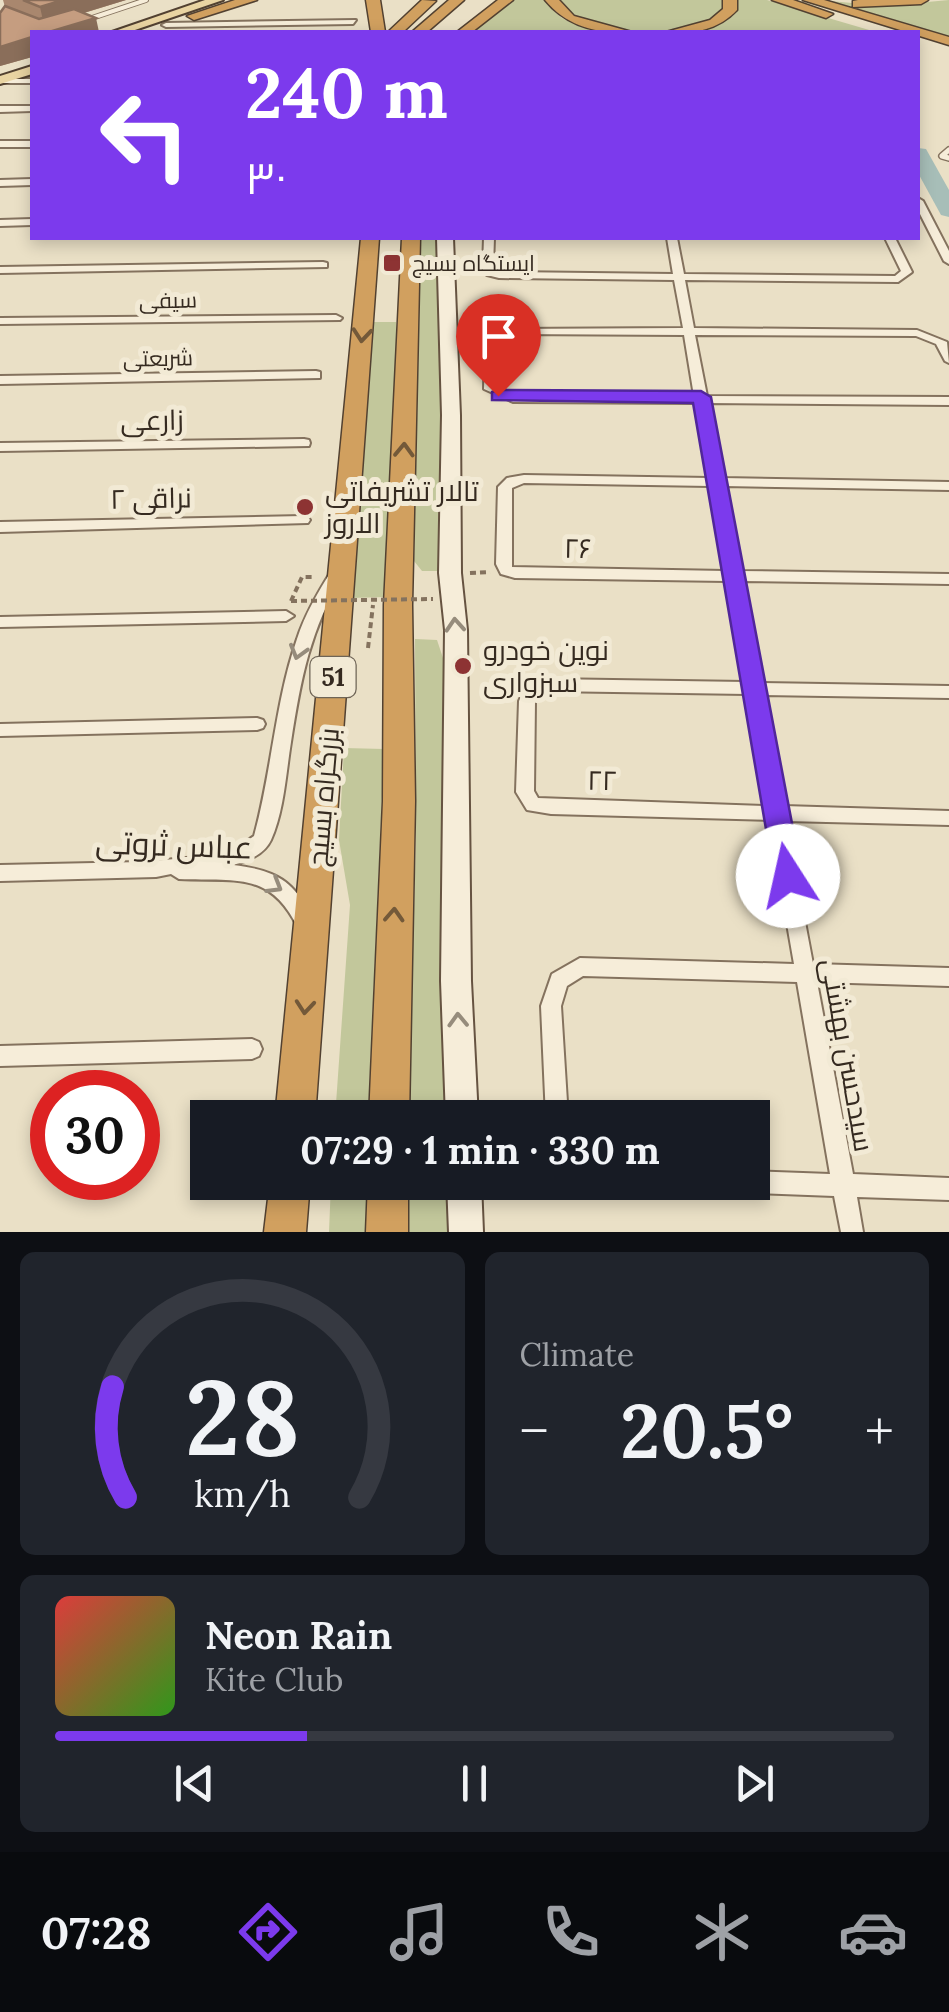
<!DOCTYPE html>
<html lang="en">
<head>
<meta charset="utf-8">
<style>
	body { margin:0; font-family:Lora,Cairo,serif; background:#20242c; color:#f1f3f6; height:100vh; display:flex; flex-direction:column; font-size:38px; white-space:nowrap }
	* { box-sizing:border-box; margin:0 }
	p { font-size:32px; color:#9ea1a6 }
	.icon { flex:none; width:55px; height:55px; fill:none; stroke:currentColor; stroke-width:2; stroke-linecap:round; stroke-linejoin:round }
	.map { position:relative; height:1232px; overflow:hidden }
	.panel { display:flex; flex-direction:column; gap:20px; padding:20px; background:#0d0f14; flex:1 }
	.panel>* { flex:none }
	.banner { position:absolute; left:30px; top:30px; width:890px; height:210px; border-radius:0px; box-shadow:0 5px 15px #0003; background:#7c3aed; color:#fff; overflow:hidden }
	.speed { position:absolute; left:30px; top:1070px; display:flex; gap:20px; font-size:50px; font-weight:700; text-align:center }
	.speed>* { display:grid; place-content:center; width:130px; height:130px; border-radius:50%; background:#171b24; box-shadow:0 5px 15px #0003; line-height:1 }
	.speed .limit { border:15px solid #d22; background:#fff; color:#111 }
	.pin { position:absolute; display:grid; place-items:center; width:85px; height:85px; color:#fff; margin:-102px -42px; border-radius:50% 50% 50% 0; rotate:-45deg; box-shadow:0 0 10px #0007 }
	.pin .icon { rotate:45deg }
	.me { position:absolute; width:110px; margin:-55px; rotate:350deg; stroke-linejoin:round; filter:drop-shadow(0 0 8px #0008) }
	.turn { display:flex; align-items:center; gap:35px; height:210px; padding:0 50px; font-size:45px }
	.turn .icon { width:130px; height:130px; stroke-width:2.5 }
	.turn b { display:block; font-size:70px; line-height:85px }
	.big { font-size:75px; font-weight:700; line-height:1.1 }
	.panel .widget { flex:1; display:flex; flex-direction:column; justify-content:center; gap:15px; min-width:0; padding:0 35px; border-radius:15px; background:#20242c }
	.panel .dial { align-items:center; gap:0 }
	.dial svg { height:260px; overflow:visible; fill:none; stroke:#363941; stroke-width:7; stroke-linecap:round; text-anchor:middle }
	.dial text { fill:#f1f3f6; stroke:none }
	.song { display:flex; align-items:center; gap:30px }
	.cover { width:120px; height:120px; border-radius:15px; background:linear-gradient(135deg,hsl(0 70% 55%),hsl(110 70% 35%)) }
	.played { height:10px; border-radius:5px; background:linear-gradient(90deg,#7c3aed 30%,#363941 30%) }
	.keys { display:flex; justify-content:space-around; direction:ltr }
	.heat { display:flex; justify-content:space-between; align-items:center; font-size:55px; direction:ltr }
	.panel .tiles { flex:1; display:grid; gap:20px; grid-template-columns:1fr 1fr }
	.widget:last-child { grid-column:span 2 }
	.trip { position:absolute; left:190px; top:1100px; width:580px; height:100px; border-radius:0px; background:#171b24; box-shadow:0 5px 15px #0003; font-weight:700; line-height:100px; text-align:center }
	.tab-bar { display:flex; height:160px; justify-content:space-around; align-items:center; background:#090b0e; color:#9ea1a6 }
	.tab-bar .icon { width:70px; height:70px }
	.tab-bar .current { color:#7c3aed }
	.tab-bar b { font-size:45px; color:#f1f3f6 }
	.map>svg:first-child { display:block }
</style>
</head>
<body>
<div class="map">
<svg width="949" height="1232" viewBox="0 0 949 1232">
	<rect width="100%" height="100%" fill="#eae0c6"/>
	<path fill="#c2c79b" d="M509,0H548C555,24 590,29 612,32H469Z
		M557,0H725L727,7C701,37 606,41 574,17C568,13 562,5 557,0Z
		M734,0H767L876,32H689L713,27L734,13Z
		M820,0L884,6L949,0V38Z
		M421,238H439L445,411L442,571H422L414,561Z
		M372,322H396L398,378L385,597L351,598Z
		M415,639L437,640L445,664L448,1117L408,1118L416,838Z
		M344,748L384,749L368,1117L335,1118L350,905L339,840Z
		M331,1183H367L365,1232H329Z
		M407,1183H449V1232H407Z"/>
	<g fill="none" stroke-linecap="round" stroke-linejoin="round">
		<path fill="#a7beb8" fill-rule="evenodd" d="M918,148L926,149L949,190V217L941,215L918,173Z"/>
		<g stroke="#84725e" stroke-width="6">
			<path id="lane-far1" d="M89,19L146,0"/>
		</g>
		<g stroke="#84725e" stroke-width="8">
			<path id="lane" d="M949,150L942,156L949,158"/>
		</g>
		<g stroke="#84725e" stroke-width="4">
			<path id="street" d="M356,20L353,24L166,27L162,25L166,23Z
				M0,79H32V83H0Z
				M0,106H32V111L0,112Z
				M0,141H32V147H0Z
				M32,179V185L0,186V180Z
				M918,198L923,201L949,251V264L944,261L918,210Z
				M32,219V225L0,226V220Z
				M484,238H494L493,267L499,272L673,274L667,238H677L684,274L895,276L901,271L885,238H895L912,272L898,282L685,280L694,328L917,330L947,342L949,363L945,361L936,344L916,336L695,335L707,396L949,397V405L708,403L722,478L949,482V490L724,486L740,571L949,574V584L741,581L760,683L949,686V698L763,695L784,806L949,811V825L786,821L813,964L949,968V986L817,982L853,1174L949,1178V1200L857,1197L863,1232H841L834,1196L752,1193L744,1190L741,1182H752V1171L830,1174L797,982L583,976L567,986L561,1006L568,1118H546L541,1006L552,974L580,958L794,964L769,820L551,814L527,810L516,792L519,701L526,686L547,679L745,682L727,581L515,578L501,574L496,564L498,487L507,478L524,475L709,478L696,403L513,402L484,389L485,342L505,329L683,328L674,280L499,278L487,275L483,267ZM511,334L684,335L694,396L515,394L496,387L497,343ZM524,483L710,486L725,571L512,567V488ZM547,691L747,694L766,806L538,798L534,791L535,701L538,694Z
				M323,262L327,263V267L0,273V267Z
				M336,315L342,318L340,320L0,324V318Z
				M316,371L320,372V378L0,384V376Z
				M304,439L309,440L310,443L309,446L0,451V443Z
				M303,516L308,517L310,520L308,523L0,532V522Z
				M337,568L344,573C310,630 301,677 291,742C286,773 284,811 271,840C264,855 247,861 233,865C276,870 295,881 313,920L311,926L304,928L297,926C269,870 233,882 179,879L171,874L156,877L0,881V865L142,862L208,856L234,850L254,836C272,771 275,702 297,639C305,614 318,592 332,570Z
				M286,611L294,616L286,621L0,627V617Z
				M257,718L263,720L265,724L263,728L257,730L0,736V724Z
				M252,1039L259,1042L262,1049L259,1056L252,1059L0,1066V1046Z"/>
		</g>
		<g stroke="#665341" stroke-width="4">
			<path id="secondary" d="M437,238H453L460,415L461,573L467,630L471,981L478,1118H446L441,981L445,630L439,573L442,415Z
				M447,1182H481L483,1232H449Z"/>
		</g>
		<g stroke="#524131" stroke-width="4">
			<path id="primary" d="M205,0H223L129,32H112Z
				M32,66V74L0,84V76Z"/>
		</g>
		<g stroke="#524131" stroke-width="3">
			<path id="highway" d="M235,0H257L194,20L187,16Z
				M366,0H380L385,32H371Z
				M422,0L436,1L403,32H388Z
				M449,0H464L427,32H412Z
				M498,0H513L472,32H457Z
				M545,0H559L574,16L632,32C598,34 567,27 545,0Z
				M723,0H737V10C717,31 693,34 666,32L710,20L723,9Z
				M772,0H793L833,14L826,18Z
				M803,0H824L949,37V45Z
				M858,0H928L921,4L853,7V1Z
				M361,238H379L315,1118H275Z
				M402,238H420L412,605L415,801L409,1118H369L383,801L384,605Z
				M270,1182H310L306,1232H264Z
				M368,1182H408V1232H366Z"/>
		</g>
		<path stroke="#84725e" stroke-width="4" stroke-dasharray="6 4" stroke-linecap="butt" d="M470,573L490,572
			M291,601L302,577H315
			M368,648L373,605"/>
		<use href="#lane-far1" stroke="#f6edd9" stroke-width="4"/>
		<use href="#lane" stroke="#f6edd9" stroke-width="5"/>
		<use href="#street" fill="#f6edd9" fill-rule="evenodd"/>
		<use href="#secondary" fill="#f6edd9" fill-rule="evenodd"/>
		<use href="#primary" fill="#e9d4a2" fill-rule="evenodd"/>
		<use href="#highway" fill="#d1a05f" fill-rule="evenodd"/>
		<path stroke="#84725e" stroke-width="4" stroke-dasharray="6 4" stroke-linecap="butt" d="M291,601L433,599"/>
	</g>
	<path fill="#a9876e" d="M3,0H126L84,13L32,32V57L0,66V13L5,7Z"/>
	<path fill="#8a6e5a" d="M63,0H126L44,25L40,7Z
		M96,18L99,32H49Z
		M32,37V57L0,66V47Z"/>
	<path fill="#c59d80" stroke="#8a6e5a" stroke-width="2.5" d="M23,0H63L40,7Z
		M5,6L39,19L74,9L96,18L49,32H32V37L0,47V13Z"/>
	<defs><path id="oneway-chevron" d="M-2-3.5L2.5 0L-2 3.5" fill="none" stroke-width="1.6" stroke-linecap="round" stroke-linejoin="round" transform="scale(2.5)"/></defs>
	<g stroke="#735939">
		<use href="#oneway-chevron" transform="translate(362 335) rotate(95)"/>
		<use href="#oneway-chevron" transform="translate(404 450) rotate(-88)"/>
		<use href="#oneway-chevron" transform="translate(394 915) rotate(-87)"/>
		<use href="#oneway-chevron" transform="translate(305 1007) rotate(95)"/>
	</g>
	<g stroke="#968c7c">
		<use href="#oneway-chevron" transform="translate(455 625) rotate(-94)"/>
		<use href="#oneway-chevron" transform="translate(298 652) rotate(106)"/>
		<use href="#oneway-chevron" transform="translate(275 886) rotate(31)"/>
		<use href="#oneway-chevron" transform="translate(458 1020) rotate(-92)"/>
	</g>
	<path fill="#7c3aed" stroke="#51269a" stroke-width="2.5" d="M498,390L701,391L711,397L802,876L798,884L788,887L778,884L774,876L693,403L492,400V392Z"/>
	<g fill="#8d3333" stroke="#f2ead5" stroke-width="4">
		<rect x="382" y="253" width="20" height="20" rx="5"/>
		<circle cx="305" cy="507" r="10"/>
		<circle cx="463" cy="666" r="10"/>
	</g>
	<g text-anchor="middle" stroke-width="10" stroke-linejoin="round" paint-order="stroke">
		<g font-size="22" fill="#352a20" stroke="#f2ead5" text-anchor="start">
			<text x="412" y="271">ایستگاه بسیج</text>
		</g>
		<g font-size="22" fill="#352a20" stroke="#f2ead5">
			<text transform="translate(168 300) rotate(-1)" y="8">سیفی</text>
			<text transform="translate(158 358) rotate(-1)" y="8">شریعتی</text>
		</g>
		<rect fill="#f2ead5" stroke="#6e6456" stroke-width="2.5" x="310.5" y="657" width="45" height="40" rx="8"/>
		<g font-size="25" font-weight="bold" fill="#352a20">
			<text x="333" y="686">51</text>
		</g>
		<g font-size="28" fill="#352a20" stroke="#f2ead5">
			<text transform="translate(152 420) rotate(-1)" y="10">زارعی</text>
			<text transform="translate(151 498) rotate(-1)" y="10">نراقی ۲</text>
			<text transform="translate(578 548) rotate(1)" y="10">۲۶</text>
			<text transform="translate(602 780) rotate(1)" y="10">۲۲</text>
			<text transform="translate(323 797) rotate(-85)" y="10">بزرگراه بسیج</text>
			<text transform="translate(848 1055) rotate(80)" y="10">سیدحسن بهشتی</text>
		</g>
		<g font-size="28" fill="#352a20" stroke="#f2ead5" text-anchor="start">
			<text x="325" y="501">تالار تشریفاتی<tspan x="325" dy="32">الاروز</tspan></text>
			<text x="483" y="660">نوین خودرو<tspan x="483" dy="32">سبزواری</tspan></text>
		</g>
		<g font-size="32" fill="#352a20" stroke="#f2ead5">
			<text transform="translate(174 845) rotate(2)" y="11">عباس ثروتی</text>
		</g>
	</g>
</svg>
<div class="speed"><div class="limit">30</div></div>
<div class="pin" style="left:498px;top:396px;background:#d93025"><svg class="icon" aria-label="arrive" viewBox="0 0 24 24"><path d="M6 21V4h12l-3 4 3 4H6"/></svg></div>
<svg class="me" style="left:788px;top:876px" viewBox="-20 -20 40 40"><circle r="19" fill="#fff"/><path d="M0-13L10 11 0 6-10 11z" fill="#7c3aed"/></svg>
<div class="trip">07:29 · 1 min · 330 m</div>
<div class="banner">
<div class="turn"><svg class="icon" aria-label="left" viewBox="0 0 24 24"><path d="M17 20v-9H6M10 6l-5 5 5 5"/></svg><div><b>240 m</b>۳۰</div></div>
</div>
</div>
<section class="panel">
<div class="tiles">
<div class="widget dial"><svg viewBox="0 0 100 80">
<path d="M14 69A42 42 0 1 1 86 69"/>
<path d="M14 69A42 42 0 0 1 10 35" stroke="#7c3aed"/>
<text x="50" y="56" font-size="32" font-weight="700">28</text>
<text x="50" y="72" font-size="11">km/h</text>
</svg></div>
<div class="widget"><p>Climate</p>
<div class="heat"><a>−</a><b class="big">20.5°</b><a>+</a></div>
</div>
<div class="widget">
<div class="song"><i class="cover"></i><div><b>Neon Rain</b><p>Kite Club</p></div></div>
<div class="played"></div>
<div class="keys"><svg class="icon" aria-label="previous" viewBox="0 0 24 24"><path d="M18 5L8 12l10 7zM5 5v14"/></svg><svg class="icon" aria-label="pause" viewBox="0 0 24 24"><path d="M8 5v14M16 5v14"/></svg><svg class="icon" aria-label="next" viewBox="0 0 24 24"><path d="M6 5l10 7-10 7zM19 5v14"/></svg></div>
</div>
</div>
</section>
<nav class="tab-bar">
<b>07:28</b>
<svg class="icon current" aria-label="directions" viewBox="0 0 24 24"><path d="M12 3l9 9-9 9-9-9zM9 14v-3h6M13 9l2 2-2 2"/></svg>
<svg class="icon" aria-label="music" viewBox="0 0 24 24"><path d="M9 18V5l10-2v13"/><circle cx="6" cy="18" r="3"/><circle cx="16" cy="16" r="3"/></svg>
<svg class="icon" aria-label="phone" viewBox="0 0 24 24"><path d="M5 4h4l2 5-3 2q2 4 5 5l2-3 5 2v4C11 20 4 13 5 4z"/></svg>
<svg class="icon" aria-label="climate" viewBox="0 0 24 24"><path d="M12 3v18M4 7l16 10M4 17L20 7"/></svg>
<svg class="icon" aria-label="car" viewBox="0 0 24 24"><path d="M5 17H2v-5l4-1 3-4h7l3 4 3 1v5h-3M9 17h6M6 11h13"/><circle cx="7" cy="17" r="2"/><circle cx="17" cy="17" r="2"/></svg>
</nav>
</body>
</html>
